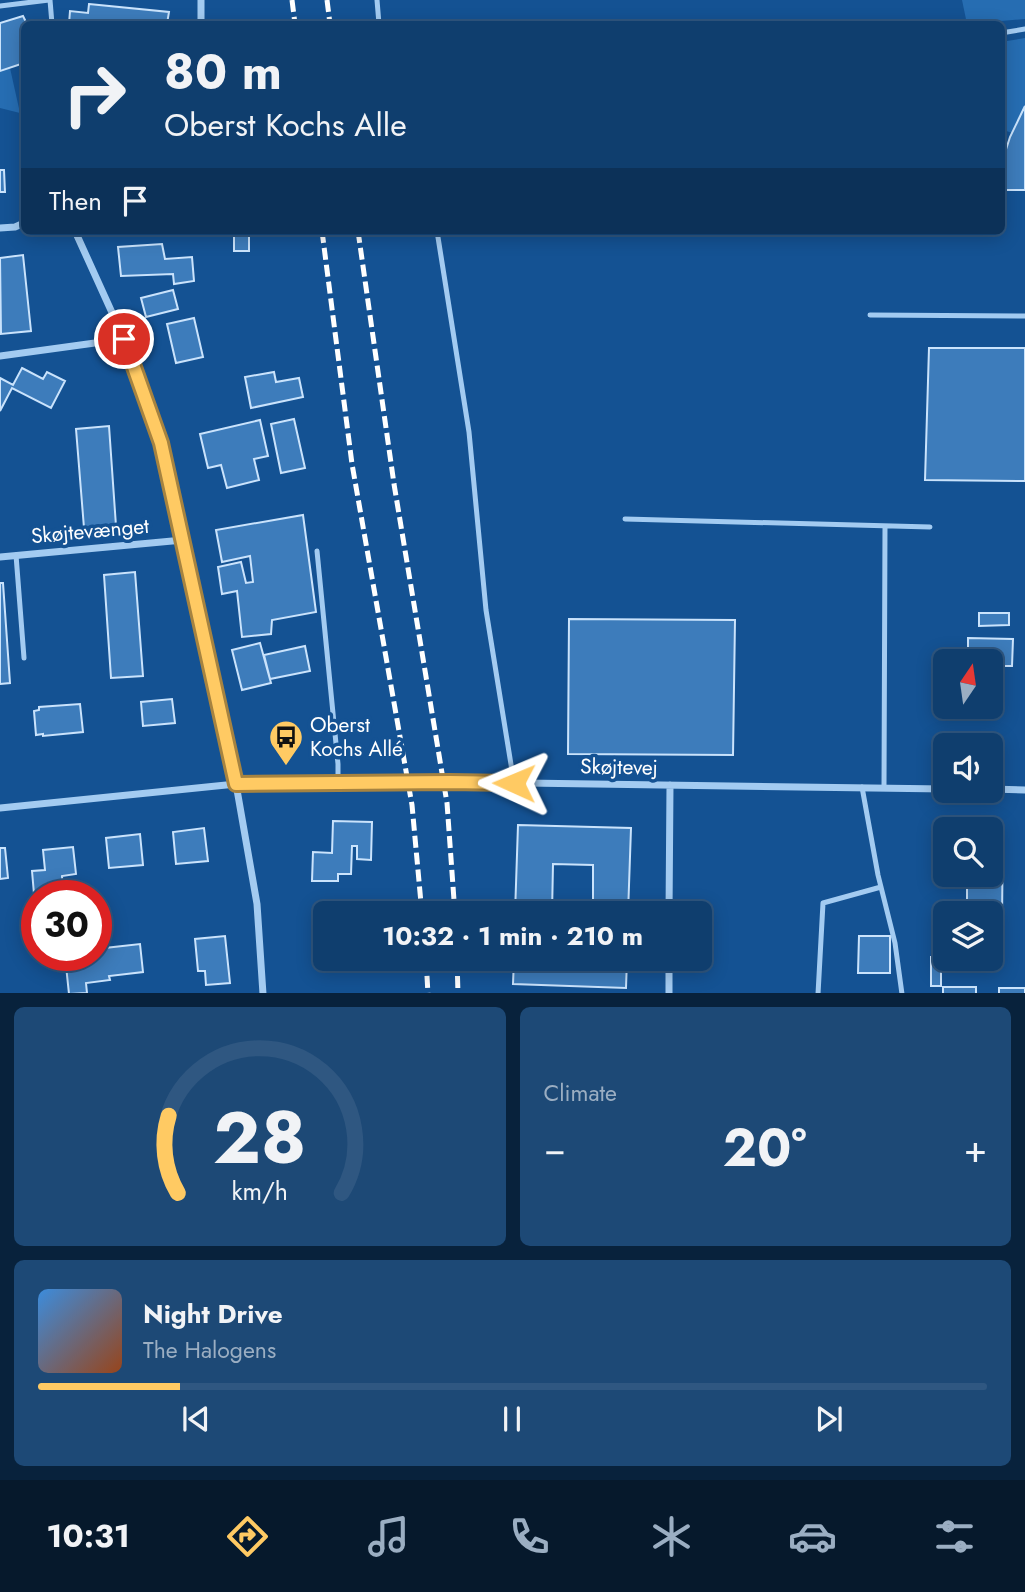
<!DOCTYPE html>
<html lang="en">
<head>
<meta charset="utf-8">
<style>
	body { margin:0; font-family:Jost,sans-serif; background:#1d4976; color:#f1f3f6; height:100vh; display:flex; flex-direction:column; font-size:26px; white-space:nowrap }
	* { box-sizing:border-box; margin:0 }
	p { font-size:23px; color:#9baec2 }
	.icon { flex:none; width:38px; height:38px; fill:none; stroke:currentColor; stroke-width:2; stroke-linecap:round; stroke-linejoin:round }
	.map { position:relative; height:993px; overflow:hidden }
	.panel { display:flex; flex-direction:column; gap:14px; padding:14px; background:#08223c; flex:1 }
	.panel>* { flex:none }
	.hud { position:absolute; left:21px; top:21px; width:984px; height:214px; border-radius:10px; box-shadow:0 4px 18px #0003,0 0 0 2px #2f5781; background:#0f3e6e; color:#f1f3f6; overflow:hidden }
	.needle { width:46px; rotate:13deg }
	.tools { position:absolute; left:933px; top:649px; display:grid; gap:14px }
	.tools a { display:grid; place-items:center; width:70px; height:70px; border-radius:10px; background:#0f3e6e; box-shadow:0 4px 18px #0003,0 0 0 2px #2f5781; font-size:35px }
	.speed { position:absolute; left:21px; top:880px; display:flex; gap:14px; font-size:35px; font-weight:700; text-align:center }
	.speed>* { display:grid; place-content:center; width:91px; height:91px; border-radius:50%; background:#0f3e6e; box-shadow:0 4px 18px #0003,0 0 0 2px #2f5781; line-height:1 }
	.speed .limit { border:10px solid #d22; background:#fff; color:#111 }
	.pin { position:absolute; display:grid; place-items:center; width:60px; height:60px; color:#fff; margin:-30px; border:4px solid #fff; border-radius:50%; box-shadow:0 2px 7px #0007 }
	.me { position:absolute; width:77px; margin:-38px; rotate:271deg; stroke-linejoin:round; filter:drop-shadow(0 0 5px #0008) }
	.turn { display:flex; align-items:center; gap:24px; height:147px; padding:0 28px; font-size:32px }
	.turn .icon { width:91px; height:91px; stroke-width:2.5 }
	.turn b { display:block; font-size:49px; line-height:60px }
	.then { display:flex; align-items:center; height:66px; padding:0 28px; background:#0003; gap:14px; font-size:26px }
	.big { font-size:52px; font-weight:700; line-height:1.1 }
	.panel .tile { flex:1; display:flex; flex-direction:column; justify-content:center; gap:10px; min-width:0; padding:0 24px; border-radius:10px; background:#1d4976 }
	.panel .dial { align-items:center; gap:0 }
	.dial svg { height:182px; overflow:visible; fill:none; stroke:#2f5781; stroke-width:7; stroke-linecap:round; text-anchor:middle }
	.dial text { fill:#f1f3f6; stroke:none }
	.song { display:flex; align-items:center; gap:21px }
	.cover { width:84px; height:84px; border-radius:10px; background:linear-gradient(135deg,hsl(210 70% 55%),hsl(20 70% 35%)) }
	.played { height:7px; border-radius:4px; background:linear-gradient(90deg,#ffca63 15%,#2f5781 15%) }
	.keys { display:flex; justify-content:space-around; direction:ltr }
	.heat { display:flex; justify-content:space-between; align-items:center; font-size:38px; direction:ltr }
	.panel .tiles { flex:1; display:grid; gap:14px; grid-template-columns:1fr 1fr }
	.tile:last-child { grid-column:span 2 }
	.trip { position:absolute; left:313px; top:901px; width:399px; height:70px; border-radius:10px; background:#0f3e6e; box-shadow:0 4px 18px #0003,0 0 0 2px #2f5781; font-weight:700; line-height:70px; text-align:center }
	.menu { display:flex; height:112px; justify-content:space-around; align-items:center; background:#06192c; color:#9baec2 }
	.menu .icon { width:49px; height:49px }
	.menu .selected { color:#ffca63 }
	.menu b { font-size:32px; color:#f1f3f6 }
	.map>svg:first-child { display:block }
</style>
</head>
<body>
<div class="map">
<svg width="1025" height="994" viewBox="0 0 1025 994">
	<rect width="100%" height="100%" fill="#145293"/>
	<path fill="#266db2" d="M962,0H1025V19L967,24Z
		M1025,38V106L1012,133L1001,129V42Z
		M10,68L20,113L0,108V71Z"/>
	<path fill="#3d7cbb" stroke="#cae3fc" stroke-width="2" d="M89,4L169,12L167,24H69L70,11L88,13Z
		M23,16L27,24H24V63L0,71V23Z
		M1025,106V190H1001L1002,162L1010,137Z
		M0,170H4L5,192H0Z
		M234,231H249V251H234Z
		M162,244L165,259L192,257L194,281L174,284L173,274L121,276L118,247Z
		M23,255L31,331L1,334L0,258Z
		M173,290L178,309L146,317L141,298Z
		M194,318L203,357L176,363L167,324Z
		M929,348H1025V481L925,480Z
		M22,368L43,379L47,372L65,381L51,408L12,388L0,411V378L13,385Z
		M274,372L276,382L299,378L303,397L251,408L245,377Z
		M294,419L305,468L281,473L271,424Z
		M260,420L268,456L254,459L259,480L227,488L221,465L208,468L200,434Z
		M109,426L116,526L84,528L76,429Z
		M303,515L316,612L272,620L271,634L242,637L237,591L222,594L218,567L241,562L246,583L253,582L250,556L222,562L216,530Z
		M135,572L143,676L111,678L104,575Z
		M0,583H3L10,683L0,684Z
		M979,613H1009V625L979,626Z
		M569,619L735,620L733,755L568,754Z
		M968,638L1013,639L1012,666H1004V679H990V662H968Z
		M260,643L271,683L242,690L232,650Z
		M305,646L310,671L270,679L264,655Z
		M172,699L175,723L143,726L141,702Z
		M80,704L83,732L43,736V734L36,735L34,711L39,710V707Z
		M333,821L372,822L371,860L357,859V846H352L351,874H338V881H312L313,852L332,853Z
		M968,822L1003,823L1002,920H990V914H967V875H990V830H968Z
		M518,825L631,828L628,914H593V865L553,864L552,914H515Z
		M204,828L208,861L176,864L173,832Z
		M140,834L143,865L109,868L106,838Z
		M73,847L76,874L62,876L63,891L34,894L32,871L45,870L43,850Z
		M0,848H5L8,878L0,879Z
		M225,936L230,983L206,985L205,971H198L195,939Z
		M859,936H890V973H858Z
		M140,944L143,972L109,976L110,980L86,983L87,993L69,994L65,956H96V949Z
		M931,957H941V986H931Z
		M345,959H391V964L346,969Z
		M514,959H627L626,988L513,984Z
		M943,987H976V994H943Z
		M999,988H1025V994H999Z"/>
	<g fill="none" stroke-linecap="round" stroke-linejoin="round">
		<path stroke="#a3cbf1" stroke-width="5" d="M50,0L52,24
			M377,0L379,24
			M0,6L49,0
			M1001,33L1025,29
			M437,231L469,432L486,610L514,783
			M870,315L1025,316
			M625,519L930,527
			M317,551L338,764V783
			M16,555L24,658
			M862,787L878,875L895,943L902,994
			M884,788L885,526
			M818,994L823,903L881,887"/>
		<path stroke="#a3cbf1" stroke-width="7" d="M201,24V0
			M0,228L15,227L24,223
			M75,231L124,339L161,443L236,784L257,904L263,994
			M0,356L124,339
			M0,557L183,540
			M990,789L1025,790
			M0,808L236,784L450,782L945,789
			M669,914L670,785
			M669,994V959"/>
		<path stroke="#fff" stroke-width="5" stroke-dasharray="12 5" stroke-linecap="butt" d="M292,0L295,24
			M327,0L330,24
			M322,231L352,464L412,805L422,914
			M358,231L394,484L447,803L455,914
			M426,959L428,994
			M457,959L458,994"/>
	</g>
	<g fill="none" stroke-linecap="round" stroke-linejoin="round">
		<g stroke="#a68340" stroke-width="18">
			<path id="route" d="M124,339L161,443L236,784L450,782L514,783"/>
		</g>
		<use href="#route" stroke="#ffca63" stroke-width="12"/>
	</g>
	<defs>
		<g id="bus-pin" transform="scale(1.75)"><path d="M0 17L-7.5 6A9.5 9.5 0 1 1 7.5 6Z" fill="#ffca63" stroke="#145293"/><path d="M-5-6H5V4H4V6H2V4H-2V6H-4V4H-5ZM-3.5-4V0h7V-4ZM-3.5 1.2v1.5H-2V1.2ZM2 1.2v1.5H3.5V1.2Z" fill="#111"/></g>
	</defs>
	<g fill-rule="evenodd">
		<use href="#bus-pin" x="286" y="737"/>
	</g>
	<g text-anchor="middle" stroke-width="7" stroke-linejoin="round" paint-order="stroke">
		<g font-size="21" fill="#fff" stroke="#145293">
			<text transform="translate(90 531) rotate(-5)" y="7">Skøjtevænget</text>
			<text transform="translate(619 767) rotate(1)" y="7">Skøjtevej</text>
		</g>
		<g font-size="21" fill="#fff" stroke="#145293" text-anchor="start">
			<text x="310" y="732">Oberst<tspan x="310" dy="24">Kochs Allé</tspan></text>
		</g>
	</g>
</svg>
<div class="tools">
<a><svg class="needle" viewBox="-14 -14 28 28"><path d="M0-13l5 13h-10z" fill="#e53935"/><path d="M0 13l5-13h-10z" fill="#9baec2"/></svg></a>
<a><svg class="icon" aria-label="sound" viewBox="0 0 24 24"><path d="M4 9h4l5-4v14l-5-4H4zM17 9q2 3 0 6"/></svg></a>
<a><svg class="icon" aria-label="search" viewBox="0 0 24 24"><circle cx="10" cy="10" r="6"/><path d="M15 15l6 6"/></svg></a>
<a><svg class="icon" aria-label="layers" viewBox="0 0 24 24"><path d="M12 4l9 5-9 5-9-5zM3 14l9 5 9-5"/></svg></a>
</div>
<div class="speed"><div class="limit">30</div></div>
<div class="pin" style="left:124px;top:339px;background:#d93025"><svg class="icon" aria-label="arrive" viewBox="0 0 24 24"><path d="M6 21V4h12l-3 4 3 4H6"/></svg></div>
<svg class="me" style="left:514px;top:783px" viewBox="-20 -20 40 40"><path d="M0-17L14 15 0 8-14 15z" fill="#ffca63" stroke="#fff" stroke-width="4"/></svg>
<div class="trip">10:32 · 1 min · 210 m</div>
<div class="hud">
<div class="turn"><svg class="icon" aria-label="right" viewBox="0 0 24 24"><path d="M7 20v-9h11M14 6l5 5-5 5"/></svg><div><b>80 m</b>Oberst Kochs Alle</div></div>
<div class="then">Then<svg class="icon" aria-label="arrive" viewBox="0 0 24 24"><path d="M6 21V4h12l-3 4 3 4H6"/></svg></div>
</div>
</div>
<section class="panel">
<div class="tiles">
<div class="tile dial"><svg viewBox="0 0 100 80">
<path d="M14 69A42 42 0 1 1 86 69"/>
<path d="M14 69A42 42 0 0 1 10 35" stroke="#ffca63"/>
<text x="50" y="56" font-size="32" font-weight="700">28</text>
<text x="50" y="72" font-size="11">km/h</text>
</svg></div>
<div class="tile"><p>Climate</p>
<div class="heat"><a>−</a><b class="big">20°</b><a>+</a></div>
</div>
<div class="tile">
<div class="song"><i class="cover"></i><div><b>Night Drive</b><p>The Halogens</p></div></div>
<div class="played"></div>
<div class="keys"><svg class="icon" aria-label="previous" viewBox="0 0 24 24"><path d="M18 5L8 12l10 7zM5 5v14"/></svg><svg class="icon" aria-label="pause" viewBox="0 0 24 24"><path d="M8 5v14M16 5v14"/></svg><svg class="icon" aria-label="next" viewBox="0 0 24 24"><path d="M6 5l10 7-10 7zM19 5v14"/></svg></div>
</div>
</div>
</section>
<nav class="menu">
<b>10:31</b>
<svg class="icon selected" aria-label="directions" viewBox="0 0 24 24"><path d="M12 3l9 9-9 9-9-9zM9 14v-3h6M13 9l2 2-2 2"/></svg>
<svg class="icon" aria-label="music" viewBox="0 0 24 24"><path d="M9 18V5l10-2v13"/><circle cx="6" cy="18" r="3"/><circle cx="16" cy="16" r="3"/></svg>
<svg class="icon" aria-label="phone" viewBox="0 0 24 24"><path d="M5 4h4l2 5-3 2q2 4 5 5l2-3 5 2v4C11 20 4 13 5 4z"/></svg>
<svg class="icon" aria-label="climate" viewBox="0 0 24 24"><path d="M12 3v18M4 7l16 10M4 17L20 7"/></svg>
<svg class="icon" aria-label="car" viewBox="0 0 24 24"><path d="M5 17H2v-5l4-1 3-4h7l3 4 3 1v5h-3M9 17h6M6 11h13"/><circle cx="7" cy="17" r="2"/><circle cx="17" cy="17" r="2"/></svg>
<svg class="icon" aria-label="filters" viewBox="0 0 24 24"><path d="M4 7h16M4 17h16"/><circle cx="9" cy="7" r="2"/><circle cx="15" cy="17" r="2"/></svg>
</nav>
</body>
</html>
